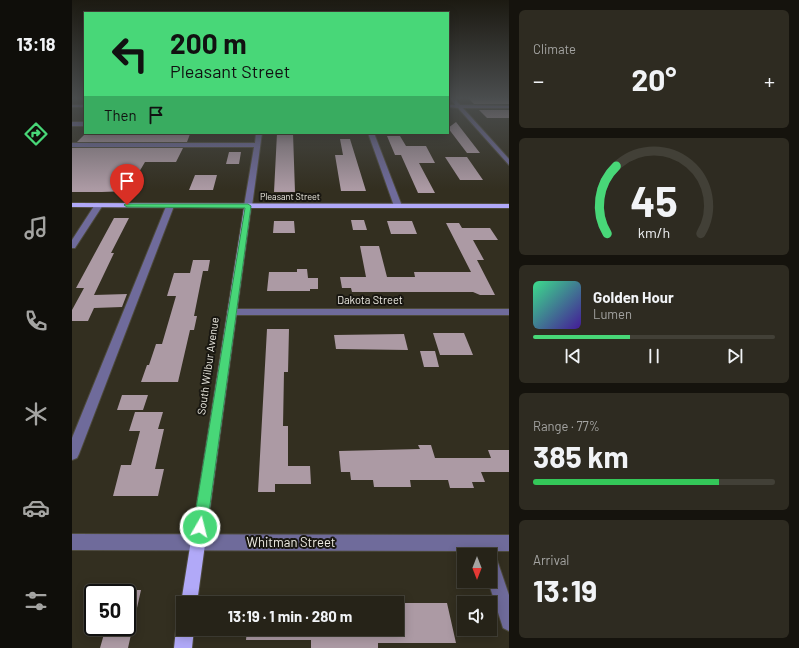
<!DOCTYPE html>
<html lang="en">
<head>
<meta charset="utf-8">
<style>
	body { margin:0; font-family:Barlow,sans-serif; background:#2e2b21; color:#f1f3f6; height:100vh; display:flex; flex-direction:column; font-size:15px; white-space:nowrap }
	* { box-sizing:border-box; margin:0 }
	p { font-size:13px; color:#a4a4a2 }
	.icon { flex:none; width:22px; height:22px; fill:none; stroke:currentColor; stroke-width:2; stroke-linecap:round; stroke-linejoin:round }
	.map { position:relative; flex:1; overflow:hidden }
	.drawer { display:flex; flex-direction:column; gap:10px; padding:10px; background:#15130d; width:290px }
	.drawer>* { flex:none }
	.guide { position:absolute; left:12px; top:12px; width:365px; height:122px; border-radius:0px; box-shadow:0 2px 10px #0003,0 0 0 1px #424037; background:#48d778; color:#111; overflow:hidden }
	.needle { width:26px; rotate:180deg }
	.fabs { position:absolute; left:385px; top:548px; display:grid; gap:8px }
	.fabs a { display:grid; place-items:center; width:40px; height:40px; border-radius:0px; background:#262318; box-shadow:0 2px 10px #0003,0 0 0 1px #424037; font-size:20px }
	.speed { position:absolute; left:12px; top:584px; display:flex; gap:8px; font-size:20px; font-weight:700; text-align:center }
	.speed>* { display:grid; place-content:center; width:52px; height:52px; border-radius:50%; background:#262318; box-shadow:0 2px 10px #0003,0 0 0 1px #424037; line-height:1 }
	.speed .limit { border:2px solid #111; border-radius:6px; background:#fff; color:#111 }
	.pin { position:absolute; display:grid; place-items:center; width:34px; height:34px; color:#fff; margin:-41px -17px; border-radius:50% 50% 50% 0; rotate:-45deg; box-shadow:0 0 4px #0007 }
	.pin .icon { rotate:45deg }
	.me { position:absolute; width:44px; margin:-22px; rotate:8deg; stroke-linejoin:round; filter:drop-shadow(0 0 3px #0008) }
	.turn { display:flex; align-items:center; gap:14px; height:84px; padding:0 20px; font-size:18px }
	.turn .icon { width:52px; height:52px; stroke-width:2.5 }
	.turn b { display:block; font-size:28px; line-height:34px }
	.then { display:flex; align-items:center; height:38px; padding:0 20px; background:#0003; gap:8px; font-size:15px }
	.big { font-size:30px; font-weight:700; line-height:1.1 }
	.drawer .card { flex:1; display:flex; flex-direction:column; justify-content:center; gap:6px; min-width:0; padding:0 14px; border-radius:6px; background:#2e2b21 }
	.drawer .dial { align-items:center; gap:0 }
	.dial svg { height:104px; overflow:visible; fill:none; stroke:#424037; stroke-width:7; stroke-linecap:round; text-anchor:middle }
	.dial text { fill:#f1f3f6; stroke:none }
	.song { display:flex; align-items:center; gap:12px }
	.cover { width:48px; height:48px; border-radius:6px; background:linear-gradient(135deg,hsl(150 70% 55%),hsl(260 70% 35%)) }
	.played { height:4px; border-radius:2px; background:linear-gradient(90deg,#48d778 40%,#424037 40%) }
	.keys { display:flex; justify-content:space-around; direction:ltr }
	.heat { display:flex; justify-content:space-between; align-items:center; font-size:22px; direction:ltr }
	.charge { height:6px; border-radius:3px; background:linear-gradient(90deg,#34c759 77%,#424037 0) }
	.trip { position:absolute; left:104px; top:596px; width:228px; height:40px; border-radius:0px; background:#262318; box-shadow:0 2px 10px #0003,0 0 0 1px #424037; font-weight:700; line-height:40px; text-align:center }
	main { display:flex; flex:1; min-height:0 }
	.tabs { display:flex; flex-direction:column; width:72px; justify-content:space-around; align-items:center; background:#0f0e0a; color:#a4a4a2 }
	.tabs .icon { width:28px; height:28px }
	.tabs .active { color:#48d778 }
	.tabs b { font-size:18px; color:#f1f3f6 }
	.map>svg:first-child { display:block }
</style>
</head>
<body>
<main>
<nav class="tabs">
<b>13:18</b>
<svg class="icon active" aria-label="directions" viewBox="0 0 24 24"><path d="M12 3l9 9-9 9-9-9zM9 14v-3h6M13 9l2 2-2 2"/></svg>
<svg class="icon" aria-label="music" viewBox="0 0 24 24"><path d="M9 18V5l10-2v13"/><circle cx="6" cy="18" r="3"/><circle cx="16" cy="16" r="3"/></svg>
<svg class="icon" aria-label="phone" viewBox="0 0 24 24"><path d="M5 4h4l2 5-3 2q2 4 5 5l2-3 5 2v4C11 20 4 13 5 4z"/></svg>
<svg class="icon" aria-label="climate" viewBox="0 0 24 24"><path d="M12 3v18M4 7l16 10M4 17L20 7"/></svg>
<svg class="icon" aria-label="car" viewBox="0 0 24 24"><path d="M5 17H2v-5l4-1 3-4h7l3 4 3 1v5h-3M9 17h6M6 11h13"/><circle cx="7" cy="17" r="2"/><circle cx="17" cy="17" r="2"/></svg>
<svg class="icon" aria-label="filters" viewBox="0 0 24 24"><path d="M4 7h16M4 17h16"/><circle cx="9" cy="7" r="2"/><circle cx="15" cy="17" r="2"/></svg>
</nav>
<div class="map">
<svg width="437" height="648" viewBox="0 0 437 648">
	<rect width="100%" height="100%" fill="#332f20"/>
	<path fill="#ac9aa4" d="M396,98H437V104H402Z
		M407,110H437V118H415Z
		M384,122L408,153H395L376,128Z
		M205,133H221L223,192H202Z
		M13,134L55,135L118,134L115,142H5Z
		M315,136H328L334,146H354L363,163H347L363,193H346L329,155H323Z
		M268,139H278L294,191H269L263,155H271Z
		M0,148H111L104,162H73L56,191L30,192H0Z
		M157,152H169L167,164H154Z
		M373,157H395L411,180H388Z
		M123,175H145L141,190H117Z
		M42,218H57L39,253H42L22,295L55,294L50,307L22,308L16,321H0V310L12,288H4Z
		M279,220H292L295,230H281Z
		M202,221H222L223,233H201Z
		M315,221H340L345,234H319Z
		M374,223H387L390,228H418L426,240H401L412,260H405L423,295H408L401,292H280L279,288H270L268,277H294L288,246H307L315,277H343L342,272H399Z
		M121,260H138L136,271H131L122,316H125L122,330H118L106,382H69L75,365H77L84,344H90L104,296H95L102,273H118Z
		M225,269H235L236,278H246V289H238V291H195L197,272H225Z
		M195,329H217L216,372H212L211,426H216V466H238L239,484H203V492H186Z
		M361,333H392L401,355H368Z
		M332,334L336,350L264,349L262,335Z
		M348,351H363L367,367H352Z
		M50,395H76L71,410H45Z
		M63,412H91L86,429H92L83,469H92L86,496H41L49,465H59L68,431H57Z
		M346,445H359L363,458H419L416,450H437V472H409L413,482H400L402,488H378L376,480H338L339,487H302L301,480H279L278,472H269L267,451L348,449Z
		M55,590H69L56,648H28L34,627H55Z
		M325,603H375L384,643H306V648H239V640H174L175,629H325Z"/>
	<g fill="none" stroke-linecap="round" stroke-linejoin="round">
		<g stroke="#4d4a3c" stroke-width="2">
			<path id="minor" d="M378,98H382L388,105L437,106V108H391L437,159V165L386,108L376,107V105H383Z
				M0,105H13V107H0Z
				M0,122H13V126H0Z
				M184,133H190L180,206L176,208L172,206L182,147H0V143H183Z
				M296,133H302L330,206L329,208L322,206Z
				M24,203L31,205L3,248H0V240Z
				M95,204L102,206L7,454L5,458L0,460V438Z
				M160,309H437V315H160L155,312Z
				M0,534L437,535V551H422L437,595V631L431,628L416,581H418V555H408L407,551L0,550Z"/>
		</g>
		<g stroke="#4d4a3c" stroke-width="2">
			<path id="major" d="M0,203L437,204V208H179L125,603H111V609L109,603L172,208L0,207Z
				M111,621V629H122L120,648H102L104,629L107,623Z"/>
		</g>
		<use href="#minor" fill="#6f6b9b" fill-rule="evenodd"/>
		<use href="#major" fill="#b1a9f8" fill-rule="evenodd"/>
	</g>
	<linearGradient id="sky" x2="0" y2="1"><stop stop-color="#1c1a12"/><stop offset="0.52" stop-color="#4a4d4e"/><stop offset="1" stop-color="#4a4d4e" stop-opacity="0"/></linearGradient>
	<rect width="437" height="189" fill="url(#sky)"/>
	<path fill="#48d778" stroke="#2f8c4e" d="M53,204H176L179,206L135,527L133,532L128,534L123,532L121,527L173,208L55,207L52,205Z"/>
	<g text-anchor="middle" stroke-width="4" stroke-linejoin="round" paint-order="stroke">
		<g font-size="9" fill="#f0eee5" stroke="#191711">
			<text x="218" y="200">Pleasant Street</text>
		</g>
		<g font-size="11" fill="#f0eee5" stroke="#191711">
			<text x="298" y="304">Dakota Street</text>
			<text transform="translate(136 366) rotate(-82)" y="4">South Wilbur Avenue</text>
		</g>
		<g font-size="13" fill="#f0eee5" stroke="#191711">
			<text x="219" y="547">Whitman Street</text>
		</g>
	</g>
</svg>
<div class="fabs">
<a><svg class="needle" viewBox="-14 -14 28 28"><path d="M0-13l5 13h-10z" fill="#e53935"/><path d="M0 13l5-13h-10z" fill="#a4a4a2"/></svg></a>
<a><svg class="icon" aria-label="sound" viewBox="0 0 24 24"><path d="M4 9h4l5-4v14l-5-4H4zM17 9q2 3 0 6"/></svg></a>
</div>
<div class="speed"><div class="limit">50</div></div>
<div class="pin" style="left:55px;top:205px;background:#d93025"><svg class="icon" aria-label="arrive" viewBox="0 0 24 24"><path d="M6 21V4h12l-3 4 3 4H6"/></svg></div>
<svg class="me" style="left:128px;top:527px" viewBox="-20 -20 40 40"><circle r="17" fill="#48d778" stroke="#fff" stroke-width="3"/><path d="M0-11L8 9 0 5-8 9z" fill="#fff"/></svg>
<div class="trip">13:19 · 1 min · 280 m</div>
<div class="guide">
<div class="turn"><svg class="icon" aria-label="left" viewBox="0 0 24 24"><path d="M17 20v-9H6M10 6l-5 5 5 5"/></svg><div><b>200 m</b>Pleasant Street</div></div>
<div class="then">Then<svg class="icon" aria-label="arrive" viewBox="0 0 24 24"><path d="M6 21V4h12l-3 4 3 4H6"/></svg></div>
</div>
</div>
<section class="drawer">
<div class="card"><p>Climate</p>
<div class="heat"><a>−</a><b class="big">20°</b><a>+</a></div>
</div>
<div class="card dial"><svg viewBox="0 0 100 80">
<path d="M14 69A42 42 0 1 1 86 69"/>
<path d="M14 69A42 42 0 0 1 21 17" stroke="#48d778"/>
<text x="50" y="56" font-size="32" font-weight="700">45</text>
<text x="50" y="72" font-size="11">km/h</text>
</svg></div>
<div class="card">
<div class="song"><i class="cover"></i><div><b>Golden Hour</b><p>Lumen</p></div></div>
<div class="played"></div>
<div class="keys"><svg class="icon" aria-label="previous" viewBox="0 0 24 24"><path d="M18 5L8 12l10 7zM5 5v14"/></svg><svg class="icon" aria-label="pause" viewBox="0 0 24 24"><path d="M8 5v14M16 5v14"/></svg><svg class="icon" aria-label="next" viewBox="0 0 24 24"><path d="M6 5l10 7-10 7zM19 5v14"/></svg></div>
</div>
<div class="card"><p>Range · 77%</p><b class="big">385 km</b><div class="charge"></div></div>
<div class="card"><p>Arrival</p><b class="big">13:19</b></div>
</section>
</main>
</body>
</html>
